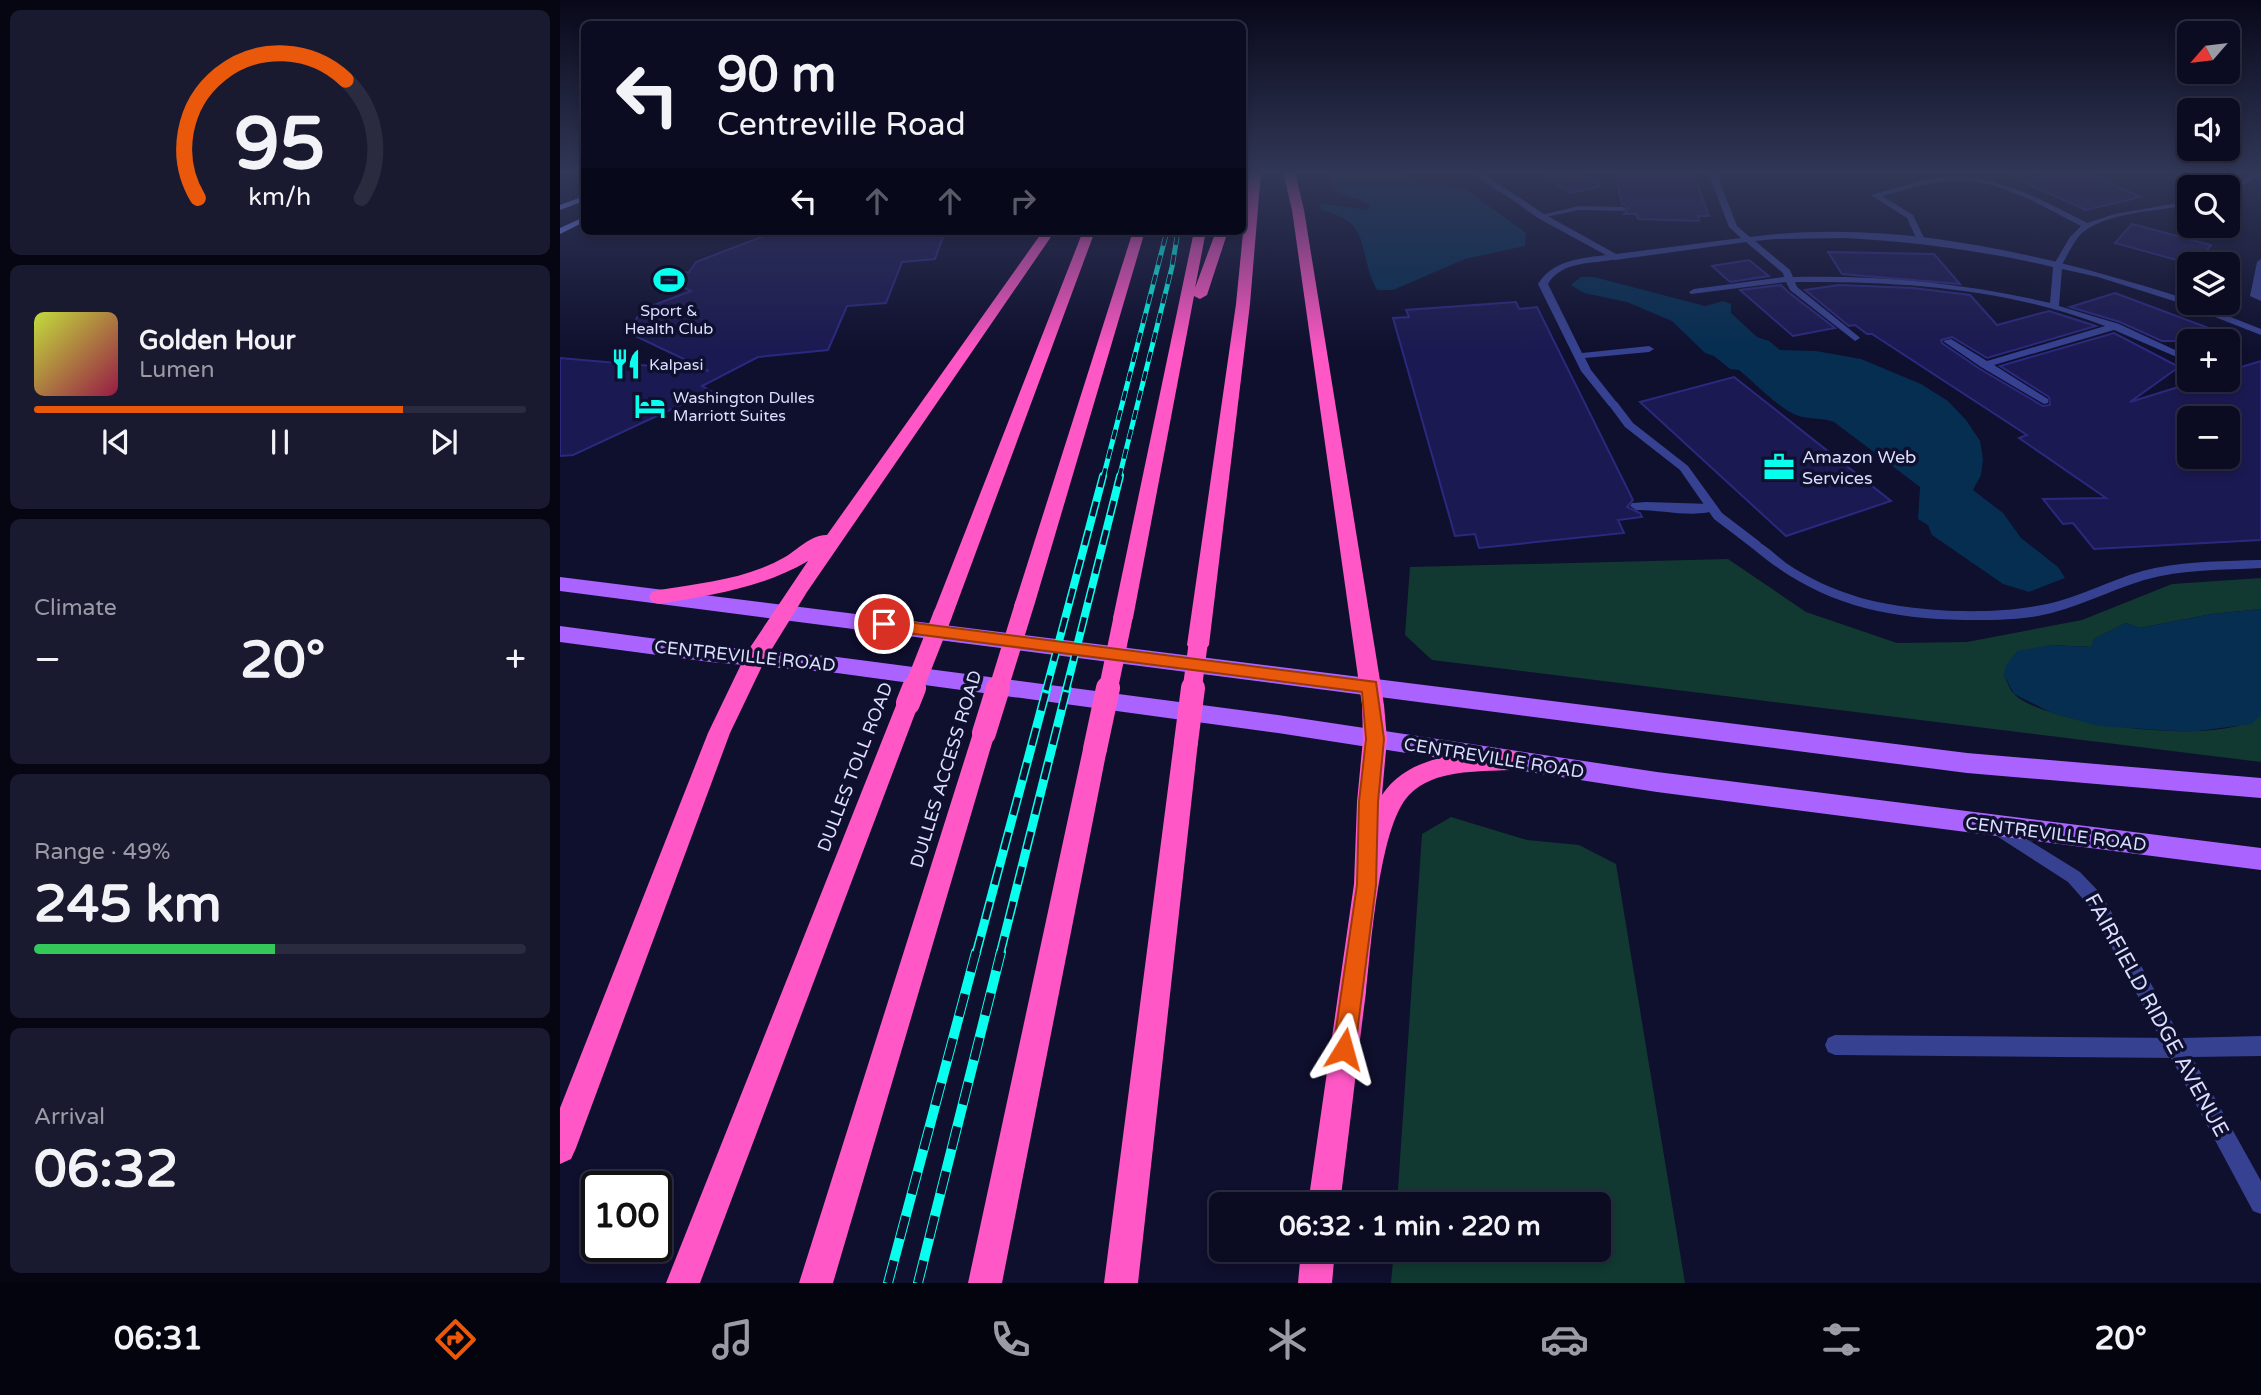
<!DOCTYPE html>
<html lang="en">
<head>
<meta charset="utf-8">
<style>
	body { margin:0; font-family:"Varela Round",sans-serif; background:#19192f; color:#f1f3f6; height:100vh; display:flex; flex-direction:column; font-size:26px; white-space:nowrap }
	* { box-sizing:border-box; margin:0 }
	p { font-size:23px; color:#9a9ba5 }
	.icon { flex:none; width:38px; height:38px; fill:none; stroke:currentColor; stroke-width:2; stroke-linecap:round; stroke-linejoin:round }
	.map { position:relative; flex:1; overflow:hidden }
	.side { display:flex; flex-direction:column; gap:10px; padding:10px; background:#060613; width:560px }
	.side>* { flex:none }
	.guide { position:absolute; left:21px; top:21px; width:665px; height:214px; border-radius:10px; box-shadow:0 4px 10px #0003,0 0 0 2px #2b2b40; background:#0b0b22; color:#f1f3f6; overflow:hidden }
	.needle { width:46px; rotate:242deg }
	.controls { position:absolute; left:1617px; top:21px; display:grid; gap:14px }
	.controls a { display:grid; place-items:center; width:63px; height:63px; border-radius:10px; background:#0b0b22; box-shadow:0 4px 10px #0003,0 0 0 2px #2b2b40; font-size:35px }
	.speed { position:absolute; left:21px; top:1171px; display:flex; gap:14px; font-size:35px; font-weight:700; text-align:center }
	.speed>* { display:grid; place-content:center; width:91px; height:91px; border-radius:50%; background:#0b0b22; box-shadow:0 4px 10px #0003,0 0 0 2px #2b2b40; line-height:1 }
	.speed .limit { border:4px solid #111; border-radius:10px; background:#fff; color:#111 }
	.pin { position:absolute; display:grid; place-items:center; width:60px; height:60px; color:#fff; margin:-30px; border:4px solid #fff; border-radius:50%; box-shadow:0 2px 7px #0007 }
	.me { position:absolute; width:77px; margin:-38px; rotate:8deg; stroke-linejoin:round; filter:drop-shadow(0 0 5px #0008) }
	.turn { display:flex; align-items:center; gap:24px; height:147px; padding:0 21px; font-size:32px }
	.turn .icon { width:91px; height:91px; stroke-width:2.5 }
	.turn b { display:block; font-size:49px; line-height:60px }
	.lanes { display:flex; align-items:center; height:66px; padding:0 21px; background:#0003; justify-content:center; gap:35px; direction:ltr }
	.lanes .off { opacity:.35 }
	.big { font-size:52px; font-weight:700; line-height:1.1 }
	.side .tile { flex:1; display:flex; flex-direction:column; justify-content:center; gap:10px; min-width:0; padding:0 24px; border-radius:10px; background:#19192f }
	.side .dial { align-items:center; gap:0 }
	.dial svg { height:182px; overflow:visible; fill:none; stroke:#2b2b40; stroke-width:7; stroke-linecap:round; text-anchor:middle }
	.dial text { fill:#f1f3f6; stroke:none }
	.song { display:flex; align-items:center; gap:21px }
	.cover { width:84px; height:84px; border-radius:10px; background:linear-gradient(135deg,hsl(70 70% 55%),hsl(340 70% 35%)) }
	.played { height:7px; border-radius:4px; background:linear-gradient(90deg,#ea580c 75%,#2b2b40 75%) }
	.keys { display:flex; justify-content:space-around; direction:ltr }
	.heat { display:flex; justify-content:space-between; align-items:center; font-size:38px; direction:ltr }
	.charge { height:10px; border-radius:5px; background:linear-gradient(90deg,#34c759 49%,#2b2b40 0) }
	.trip { position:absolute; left:649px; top:1192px; width:402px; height:70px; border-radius:10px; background:#0b0b22; box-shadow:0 4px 10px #0003,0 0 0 2px #2b2b40; font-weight:700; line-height:70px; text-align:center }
	.tab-bar { display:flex; height:112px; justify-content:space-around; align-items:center; background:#04040e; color:#9a9ba5 }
	.tab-bar .icon { width:49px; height:49px }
	.tab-bar .selected { color:#ea580c }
	.tab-bar b { font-size:32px; color:#f1f3f6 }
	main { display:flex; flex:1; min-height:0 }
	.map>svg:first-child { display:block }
</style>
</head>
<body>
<main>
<section class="side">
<div class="tile dial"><svg viewBox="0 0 100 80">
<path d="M14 69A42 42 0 1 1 86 69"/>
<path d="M14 69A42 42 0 0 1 79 17" stroke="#ea580c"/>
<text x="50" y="56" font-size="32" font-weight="700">95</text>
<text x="50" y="72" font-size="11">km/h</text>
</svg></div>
<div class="tile">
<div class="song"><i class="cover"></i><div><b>Golden Hour</b><p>Lumen</p></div></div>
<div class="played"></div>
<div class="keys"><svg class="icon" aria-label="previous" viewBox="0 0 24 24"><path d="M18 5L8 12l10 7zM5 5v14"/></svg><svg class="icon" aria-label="pause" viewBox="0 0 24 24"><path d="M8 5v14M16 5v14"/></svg><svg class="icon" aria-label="next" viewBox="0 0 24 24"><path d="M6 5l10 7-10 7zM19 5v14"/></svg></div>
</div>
<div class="tile"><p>Climate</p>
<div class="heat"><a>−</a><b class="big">20°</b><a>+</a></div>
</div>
<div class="tile"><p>Range · 49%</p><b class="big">245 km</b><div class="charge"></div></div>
<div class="tile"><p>Arrival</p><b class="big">06:32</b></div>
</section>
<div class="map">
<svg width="1701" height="1283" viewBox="0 0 1701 1283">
	<rect width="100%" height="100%" fill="#0f0f2e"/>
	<path fill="#113931" d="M1168,559L1246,612L1337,643L1407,642L1522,620L1612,584L1701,578V609L1652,614L1580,628L1566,623L1534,639L1532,647L1490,645L1444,675C1447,681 1450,690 1454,694C1487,727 1669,747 1701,715V762L872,660L845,635L850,567Z
		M891,817L967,840L1019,845L1056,864L1125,1283H831L834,1250H1040V1204H837L862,834Z"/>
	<path fill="#052e51" d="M766,172H840L861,186H891L904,188L966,233L965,246L905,259L833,290H817C796,251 814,222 761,210L760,203L807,210L812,205L776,191Z
		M1021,277H1034L1145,306L1163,301L1171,304V313L1197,337L1209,341L1220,350L1256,351L1301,359L1361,384L1388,401L1406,420L1420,441L1423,459L1421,475L1413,490L1443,513L1461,538L1498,567L1505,578L1469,592L1443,584L1372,535L1368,525L1358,519L1360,487L1274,422C1261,417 1248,420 1236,415C1216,406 1196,384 1179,370L1170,369L1154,356L1145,353L1112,321L1067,302L1024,293L1011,285Z
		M1701,609V715L1692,724L1630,732L1538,726L1492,713L1454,694L1444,675L1446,665L1457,651L1490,645L1531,647L1534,639L1566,623L1580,628L1652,614Z"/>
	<path fill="#1b1951" stroke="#2b297f" stroke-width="2" fill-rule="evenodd" d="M975,172H1018L1041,186L1011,193Z
		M1055,172H1133L1149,216H1138L1139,221L1078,219L1077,214H1064L1069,208L1062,204Z
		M1442,172H1522L1581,197L1526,210Z
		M1572,224L1651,245L1637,264H1631L1555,243Z
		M217,231H385L375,259L342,262L326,303L287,306L268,350L198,357L142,386L151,391L13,455L0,456V358L149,371L67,332L83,309L131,291L97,274L129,272L136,262Z
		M1268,252L1374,254L1400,284L1282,274Z
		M1189,260L1209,276L1170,282L1152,266Z
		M1221,285L1228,292L1275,328L1233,336L1180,290Z
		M1279,285L1353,288L1410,295L1437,325L1489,311L1536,326L1427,358L1392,337L1381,340L1382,343L1420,369L1483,406L1490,405L1489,397L1440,366L1554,333L1619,367L1570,402L1641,380H1668V371L1701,361V540L1534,549L1513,523L1503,524L1483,499L1546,498L1459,438L1467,435L1312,334H1307L1295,325L1289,326L1245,290ZM1629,418H1668V457H1629Z
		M1555,293L1678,339L1677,341H1602L1560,322L1510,307Z
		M956,302L959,309L977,307L1073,500L1067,507L1080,513L1082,517L1058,520L1064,533L919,548L915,534L895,536L833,318L849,317L846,310Z
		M1174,377L1331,501L1226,536L1080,402Z"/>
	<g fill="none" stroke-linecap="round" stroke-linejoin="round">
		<path fill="#364291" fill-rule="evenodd" d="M912,172H921L946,190L939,192Z
			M1696,172H1701V175L1668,194V189Z
			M1400,176C1447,180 1486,202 1527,223L1555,214L1629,201V205C1598,211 1547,212 1522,233C1513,242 1508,255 1501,266L1498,267L1494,264L1510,237L1521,226C1481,206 1437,177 1390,181C1367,183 1344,190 1322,196L1353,215L1365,240L1361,243L1357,240L1347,218L1311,195L1368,179Z
			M1019,206L1063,207L1067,209L1063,211L1019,210L981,218L977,216Z
			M1055,254L1058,255V259C1034,264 1002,260 988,284L1022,353L1089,346L1094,349L1089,352L1025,358L1031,370L1058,404L1053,407L1049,406L1021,371L978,284C995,257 1027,258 1055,254Z
			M1629,283V291L1620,301H1614V297Z
			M1086,502L1152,504L1158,508C1143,520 1097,509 1076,510L1070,506L1072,503Z
			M1196,541C1207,545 1216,556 1226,563C1248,578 1272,589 1298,597C1353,613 1443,617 1499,601C1531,592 1561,575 1595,568C1629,561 1666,561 1701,560V568C1663,570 1622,569 1584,580C1548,591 1515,609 1478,616C1454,620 1429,620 1404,620C1320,618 1257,603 1192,548L1190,545L1192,542Z
			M1275,1035L1617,1038L1624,1041L1627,1048L1624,1055L1617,1058L1275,1055L1268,1052L1265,1045L1268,1038Z"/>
		<path fill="#364291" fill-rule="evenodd" d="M1148,172H1156L1177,226L1190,237C1335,218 1483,254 1620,297L1629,301V303H1635L1701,329V335L1614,301L1538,277L1502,269L1499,306L1559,324L1628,356L1619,358L1554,330L1434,365L1488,399V403L1484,404L1421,367L1383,341L1391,339L1427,361L1545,326C1447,288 1339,281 1235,282L1237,287L1298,336L1300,338L1295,341L1230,290L1226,282L1131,294L1129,292L1134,289L1224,277L1223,273L1186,242L1055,260L978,218L938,190L945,188L984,214L1056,254L1181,238L1169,227ZM1286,238C1356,242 1425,251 1493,267L1490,303C1406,283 1320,275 1233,277L1230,270L1195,241L1215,239Z
			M1701,259V301L1690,296L1697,262Z
			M1053,401L1057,402L1073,423L1128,466L1162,513L1200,542L1202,545L1200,548H1192L1154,519L1120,470L1065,427L1048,404Z
			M1438,821L1520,872L1542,895L1621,1038L1701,1036V1056L1632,1057L1701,1181V1214L1693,1211L1530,907L1508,882L1432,833L1430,828L1432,823Z"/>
		<path fill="#7388ff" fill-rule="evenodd" d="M24,196V201L0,210V205Z
			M24,217V222L0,234V228Z"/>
		<path fill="#aa63ff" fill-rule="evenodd" d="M0,577L1407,753L1701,778V798L1407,773L0,591Z
			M0,626L150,646L277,657L718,715L1097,772L1701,848V870L1097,792L718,733L277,673L150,662L0,642Z"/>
		<path fill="#ff57c5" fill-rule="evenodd" d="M689,172H701L690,304L649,645L645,650L638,653L631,650L627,645L676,304Z
			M723,172H735L744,210L824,705L827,739L822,795C850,753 905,754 950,750L958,753L962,760L958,767L950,770C917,772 874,769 849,795C819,826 811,947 806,992C797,1062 789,1133 780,1204H748L794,884L797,802L803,739L802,705L732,210Z
			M483,231H495L247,592L205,660L170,733L16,1148L11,1159L0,1164V1108L148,733L187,652L248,561C202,588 151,595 99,604L92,602L89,597L92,592L99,590C141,583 187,579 225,557C237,550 252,534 267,535Z
			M523,231H535L393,614L390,619L383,621L376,619L373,614Z
			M573,231H585L474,606L471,611H457L454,606Z
			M634,231H646L635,288L656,231H668L647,295L640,299L634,296L573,618L570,623L563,625L556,623L553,618Z
			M348,694L356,697L359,703L140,1283H106L337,703L340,697Z
			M424,724L432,727L435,733L273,1283H239L413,733L416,727Z
			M626,733L634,735L638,742L578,1283H544L614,742L618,735Z
			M535,740L543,742L547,749L442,1283H408L523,749L527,742Z
			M741,1250H775L772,1283H738Z"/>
		<g stroke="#08ffed" stroke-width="5">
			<path id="rail-far3" d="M543,478L607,231
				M559,478L612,267L618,231"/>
		</g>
		<g stroke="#08ffed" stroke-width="8">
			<path id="rail-far2" d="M486,690L543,476
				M506,690L560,476"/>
		</g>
		<g stroke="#08ffed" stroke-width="9">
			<path id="rail-far1" d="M416,954L487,688
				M440,954L507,688"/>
		</g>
		<g stroke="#08ffed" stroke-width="10">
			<path id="rail" d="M328,1283L416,952
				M358,1283L441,952"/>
		</g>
		<use href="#rail-far3" stroke="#0f0f2e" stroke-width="3.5" stroke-dasharray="10" stroke-linecap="butt"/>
		<use href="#rail-far2" stroke="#0f0f2e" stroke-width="5" stroke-dasharray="15" stroke-linecap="butt"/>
		<use href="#rail-far1" stroke="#0f0f2e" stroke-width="6" stroke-dasharray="18" stroke-linecap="butt"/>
		<use href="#rail" stroke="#0f0f2e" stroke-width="8" stroke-dasharray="23" stroke-linecap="butt"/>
		<path stroke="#ff57c5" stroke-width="19" d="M353,690L383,614
			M438,690L464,606
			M548,690L563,618
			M632,690L638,645"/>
		<path stroke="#ff57c5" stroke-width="24" d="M348,703L354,688
			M424,733L438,688
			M626,742L633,688
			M535,749L548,688"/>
	</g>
	<linearGradient id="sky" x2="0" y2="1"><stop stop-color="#080819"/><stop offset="0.49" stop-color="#313757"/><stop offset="1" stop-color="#313757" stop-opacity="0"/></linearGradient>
	<rect width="1701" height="352" fill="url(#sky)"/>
	<path fill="#ea580c" stroke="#983908" stroke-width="2" d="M324,619L816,682L824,739L818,802L816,885L795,1049L792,1056L784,1060L776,1056L773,1049L797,885L799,802L806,739L802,692L324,630L316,624Z"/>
	<defs>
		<g id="stadium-bare" transform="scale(2.415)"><path d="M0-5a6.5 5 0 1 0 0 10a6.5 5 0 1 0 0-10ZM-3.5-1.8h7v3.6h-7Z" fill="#08ffed" stroke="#0f0f2e" stroke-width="2.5" paint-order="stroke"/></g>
		<g id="restaurant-bare" transform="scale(2.415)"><path d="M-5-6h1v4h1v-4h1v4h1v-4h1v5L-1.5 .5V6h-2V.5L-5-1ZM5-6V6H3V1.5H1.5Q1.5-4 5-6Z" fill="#08ffed" stroke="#0f0f2e" stroke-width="2.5" paint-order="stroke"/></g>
		<g id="hotel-bare" transform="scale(2.415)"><path d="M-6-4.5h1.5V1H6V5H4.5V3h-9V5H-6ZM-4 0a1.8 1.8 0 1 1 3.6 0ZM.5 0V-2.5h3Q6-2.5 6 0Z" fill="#08ffed" stroke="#0f0f2e" stroke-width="2.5" paint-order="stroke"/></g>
		<g id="office-bare" transform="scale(2.415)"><path d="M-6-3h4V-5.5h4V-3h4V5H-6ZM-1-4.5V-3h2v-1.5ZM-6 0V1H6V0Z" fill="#08ffed" stroke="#0f0f2e" stroke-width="2.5" paint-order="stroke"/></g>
	</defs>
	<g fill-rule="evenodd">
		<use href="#stadium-bare" x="109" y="280"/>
		<use href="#restaurant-bare" x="66" y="364"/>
		<use href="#hotel-bare" x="90" y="406"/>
		<use href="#office-bare" x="1219" y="467"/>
	</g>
	<g text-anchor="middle" stroke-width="7" stroke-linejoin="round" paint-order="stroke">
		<g font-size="16" fill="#dcdeff" stroke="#0f0f2e" text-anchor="start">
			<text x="109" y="316" text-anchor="middle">Sport &amp;<tspan x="109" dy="18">Health Club</tspan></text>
			<text x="89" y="370">Kalpasi</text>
			<text x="113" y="403">Washington Dulles<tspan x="113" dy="18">Marriott Suites</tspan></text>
		</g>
		<g font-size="18" fill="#dcdeff" stroke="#0f0f2e" text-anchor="start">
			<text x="1242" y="463">Amazon Web<tspan x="1242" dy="21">Services</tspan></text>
		</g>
		<g font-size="18" fill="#dcdeff" stroke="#0f0f2e">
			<text transform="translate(185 656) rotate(6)" y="6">CENTREVILLE ROAD</text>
			<text transform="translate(934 758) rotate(9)" y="6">CENTREVILLE ROAD</text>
			<text transform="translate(295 767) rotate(-69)" y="6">DULLES TOLL ROAD</text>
			<text transform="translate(386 769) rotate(-73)" y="6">DULLES ACCESS ROAD</text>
			<text transform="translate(1496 834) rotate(7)" y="6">CENTREVILLE ROAD</text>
		</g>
		<g font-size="21" fill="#dcdeff" stroke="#0f0f2e">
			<text transform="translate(1597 1015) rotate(61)" y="7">FAIRFIELD RIDGE AVENUE</text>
		</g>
	</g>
</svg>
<div class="controls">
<a><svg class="needle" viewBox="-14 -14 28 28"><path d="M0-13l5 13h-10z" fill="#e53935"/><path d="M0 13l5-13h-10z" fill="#9a9ba5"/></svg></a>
<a><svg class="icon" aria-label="sound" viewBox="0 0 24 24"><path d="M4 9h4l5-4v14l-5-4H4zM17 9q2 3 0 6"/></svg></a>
<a><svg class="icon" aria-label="search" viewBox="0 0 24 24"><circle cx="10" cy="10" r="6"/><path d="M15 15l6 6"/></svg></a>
<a><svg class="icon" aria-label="layers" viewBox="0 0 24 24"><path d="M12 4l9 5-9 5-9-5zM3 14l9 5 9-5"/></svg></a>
<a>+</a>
<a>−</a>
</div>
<div class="speed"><div class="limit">100</div></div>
<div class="pin" style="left:324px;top:624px;background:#d93025"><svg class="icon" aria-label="arrive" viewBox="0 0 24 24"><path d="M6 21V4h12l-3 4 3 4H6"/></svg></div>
<svg class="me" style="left:784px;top:1049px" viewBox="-20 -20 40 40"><path d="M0-17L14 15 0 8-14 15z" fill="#ea580c" stroke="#fff" stroke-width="4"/></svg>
<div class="trip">06:32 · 1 min · 220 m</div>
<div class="guide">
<div class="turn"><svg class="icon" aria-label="left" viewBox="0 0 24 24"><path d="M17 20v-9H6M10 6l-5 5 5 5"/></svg><div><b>90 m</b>Centreville Road</div></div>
<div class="lanes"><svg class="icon" aria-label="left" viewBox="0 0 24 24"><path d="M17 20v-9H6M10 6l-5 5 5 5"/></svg><svg class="icon off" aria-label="ahead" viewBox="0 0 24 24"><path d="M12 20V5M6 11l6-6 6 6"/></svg><svg class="icon off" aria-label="ahead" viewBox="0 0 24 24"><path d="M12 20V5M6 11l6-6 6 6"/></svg><svg class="icon off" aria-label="right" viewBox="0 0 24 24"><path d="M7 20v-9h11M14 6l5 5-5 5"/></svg></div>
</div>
</div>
</main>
<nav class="tab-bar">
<b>06:31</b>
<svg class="icon selected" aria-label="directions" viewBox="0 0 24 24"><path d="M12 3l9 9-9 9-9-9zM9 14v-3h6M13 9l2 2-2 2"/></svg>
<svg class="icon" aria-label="music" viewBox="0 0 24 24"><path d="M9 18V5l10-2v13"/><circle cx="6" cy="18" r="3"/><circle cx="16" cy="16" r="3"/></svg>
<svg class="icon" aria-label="phone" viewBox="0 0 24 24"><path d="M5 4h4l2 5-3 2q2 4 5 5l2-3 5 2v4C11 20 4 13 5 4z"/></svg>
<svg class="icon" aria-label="climate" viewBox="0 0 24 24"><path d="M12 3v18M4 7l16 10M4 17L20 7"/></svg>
<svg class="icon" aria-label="car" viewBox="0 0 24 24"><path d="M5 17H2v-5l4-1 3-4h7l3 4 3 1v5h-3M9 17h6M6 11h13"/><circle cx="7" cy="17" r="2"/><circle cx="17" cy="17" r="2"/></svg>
<svg class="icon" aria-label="filters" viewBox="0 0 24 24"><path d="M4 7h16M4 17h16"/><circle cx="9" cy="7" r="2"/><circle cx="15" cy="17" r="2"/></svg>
<b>20°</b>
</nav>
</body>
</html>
